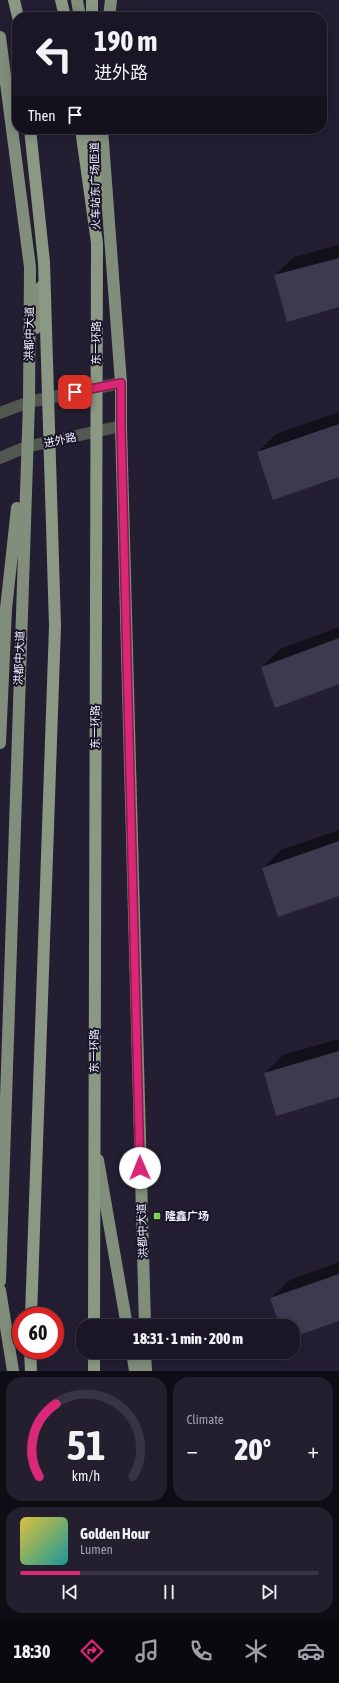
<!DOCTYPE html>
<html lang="en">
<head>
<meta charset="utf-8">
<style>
	body { margin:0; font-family:"Asap Condensed","Noto Sans SC",sans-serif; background:#231f2e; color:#f1f3f6; height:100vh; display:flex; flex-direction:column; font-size:15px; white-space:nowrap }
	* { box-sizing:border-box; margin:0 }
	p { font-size:13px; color:#9f9fa7 }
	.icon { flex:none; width:22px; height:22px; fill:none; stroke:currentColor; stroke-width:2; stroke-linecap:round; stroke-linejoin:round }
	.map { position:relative; height:1371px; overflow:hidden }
	.details { display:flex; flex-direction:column; gap:6px; padding:6px; background:#0e0c15; flex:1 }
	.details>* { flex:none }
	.top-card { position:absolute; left:12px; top:12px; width:315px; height:122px; border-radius:16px; box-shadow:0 2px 10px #0003,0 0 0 1px #383543; background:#1a1626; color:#f1f3f6; overflow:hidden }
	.speed { position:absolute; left:12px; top:1307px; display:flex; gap:8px; font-size:20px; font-weight:700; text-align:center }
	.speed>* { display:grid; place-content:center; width:52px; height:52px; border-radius:50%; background:#1a1626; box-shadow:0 2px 10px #0003,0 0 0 1px #383543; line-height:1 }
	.speed .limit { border:6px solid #d22; background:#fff; color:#111 }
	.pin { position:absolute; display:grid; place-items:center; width:34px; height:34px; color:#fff; margin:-17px; border-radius:8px; box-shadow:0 2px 6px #0006 }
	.me { position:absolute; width:44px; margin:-22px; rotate:359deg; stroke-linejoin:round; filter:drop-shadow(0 0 3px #0008) }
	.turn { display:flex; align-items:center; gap:14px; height:84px; padding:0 16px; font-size:18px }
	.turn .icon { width:52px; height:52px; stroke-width:2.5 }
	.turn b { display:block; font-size:28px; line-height:34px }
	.then { display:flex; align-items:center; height:38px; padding:0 16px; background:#0003; gap:8px; font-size:15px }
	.big { font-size:30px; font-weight:800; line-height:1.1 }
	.details .card { flex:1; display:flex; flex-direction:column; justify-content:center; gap:6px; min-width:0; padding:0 14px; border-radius:16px; background:#231f2e }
	.details .dial { align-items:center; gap:0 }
	.dial svg { height:104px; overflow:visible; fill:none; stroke:#383543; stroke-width:7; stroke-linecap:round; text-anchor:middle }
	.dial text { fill:#f1f3f6; stroke:none }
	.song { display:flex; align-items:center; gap:12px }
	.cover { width:48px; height:48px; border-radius:6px; background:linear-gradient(135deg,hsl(50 70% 55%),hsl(180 70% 35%)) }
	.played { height:4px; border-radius:2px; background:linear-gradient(90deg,#db2777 20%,#383543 20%) }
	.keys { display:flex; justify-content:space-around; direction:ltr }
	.heat { display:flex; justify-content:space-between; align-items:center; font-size:22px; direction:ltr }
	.details .tiles { flex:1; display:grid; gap:6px; grid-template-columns:1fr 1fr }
	.card:last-child { grid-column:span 2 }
	.trip { position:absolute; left:76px; top:1319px; width:224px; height:40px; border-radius:16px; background:#1a1626; box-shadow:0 2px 10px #0003,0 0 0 1px #383543; font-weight:800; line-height:40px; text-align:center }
	.dock { display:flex; height:64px; justify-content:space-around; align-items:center; background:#0a090f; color:#9f9fa7 }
	.dock .icon { width:28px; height:28px }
	.dock .active { color:#db2777 }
	.dock b { font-size:18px; color:#f1f3f6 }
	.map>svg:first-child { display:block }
</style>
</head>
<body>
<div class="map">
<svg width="339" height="1371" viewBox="0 0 339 1371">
	<rect width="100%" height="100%" fill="#231e32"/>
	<path fill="#0007" d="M339,245V306L275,275L294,257Z
		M339,412V476L258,452L276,434Z
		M339,627V683L262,667L280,649Z
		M339,830V895L263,868L281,850Z
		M339,1039V1096L265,1073L283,1055Z
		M339,1262V1320L293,1336V1326H281L271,1298L290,1280Z"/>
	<path fill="#3d394e" d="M339,258V307L287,322L274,275Z
		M339,424V477L273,500L257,452Z
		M339,638V684L275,708L261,667Z
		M339,841V896L278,917L262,868Z
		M339,1051V1097L276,1116L264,1073Z
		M339,1274V1321L293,1337V1326H280L270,1298Z"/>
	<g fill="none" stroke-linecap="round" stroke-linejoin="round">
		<path stroke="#52584f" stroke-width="12" d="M0,413L29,402L121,383
			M0,458L26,447L121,426"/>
		<path stroke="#818e7b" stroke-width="12" d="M77,0L80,17
			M109,17L111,0
			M0,37L30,267L29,402L0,1281
			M102,129L121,383V426L145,1326
			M36,328L41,287
			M0,743L6,609L17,508
			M98,1160L127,1326
			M0,1290L13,1371
			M132,1352L135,1371
			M145,1352L146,1371"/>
		<path stroke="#8a9884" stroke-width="12" d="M14,0L18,17
			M61,0L65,17
			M92,0V17
			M30,129L44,262L55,626L31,1316
			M81,129L97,243L94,1326
			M94,129L95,187
			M30,1350L31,1371
			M94,1352V1371"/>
	</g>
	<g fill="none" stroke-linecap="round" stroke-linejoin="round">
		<g stroke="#8e194d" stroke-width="10">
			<path id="route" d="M75,392L121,383V426L140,1168"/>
		</g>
		<use href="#route" stroke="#db2777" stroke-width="7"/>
	</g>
	<rect fill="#83d04e" stroke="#191528" stroke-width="1.5" x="153" y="1212" width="8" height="8" rx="2"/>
	<g text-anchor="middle" stroke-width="4" stroke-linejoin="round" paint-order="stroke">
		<g font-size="11" fill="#f2f0fe" stroke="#191528">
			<text transform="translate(95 186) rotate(-91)" y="4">火车站东广场匝道</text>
			<text transform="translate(29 334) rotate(-89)" y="4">洪都中大道</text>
			<text transform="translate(96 343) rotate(-90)" y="4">东一环路</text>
			<text transform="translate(60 440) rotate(-12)" y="4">进外路</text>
			<text transform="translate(19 658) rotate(-88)" y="4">洪都中大道</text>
			<text transform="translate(95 727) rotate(-90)" y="4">东一环路</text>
			<text transform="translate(94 1051) rotate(-90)" y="4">东一环路</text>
			<text transform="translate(142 1231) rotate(-92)" y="4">洪都中大道</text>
		</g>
		<g font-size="11" font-weight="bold" fill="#f2f0fe" stroke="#191528" text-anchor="start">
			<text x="165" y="1220">隆鑫广场</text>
		</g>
	</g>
</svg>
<div class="speed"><div class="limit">60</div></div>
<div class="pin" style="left:75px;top:392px;background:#d93025"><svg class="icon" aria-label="arrive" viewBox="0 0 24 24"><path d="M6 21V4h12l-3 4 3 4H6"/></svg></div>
<svg class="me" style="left:140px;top:1168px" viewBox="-20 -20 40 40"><circle r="19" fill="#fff"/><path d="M0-13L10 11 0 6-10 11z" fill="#db2777"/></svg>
<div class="trip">18:31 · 1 min · 200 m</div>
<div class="top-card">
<div class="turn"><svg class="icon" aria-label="left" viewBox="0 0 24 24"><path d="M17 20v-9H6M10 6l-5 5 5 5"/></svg><div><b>190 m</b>进外路</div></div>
<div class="then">Then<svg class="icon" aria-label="arrive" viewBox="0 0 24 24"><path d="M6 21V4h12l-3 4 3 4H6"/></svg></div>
</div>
</div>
<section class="details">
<div class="tiles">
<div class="card dial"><svg viewBox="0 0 100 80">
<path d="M14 69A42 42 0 1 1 86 69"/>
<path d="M14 69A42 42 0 0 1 27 13" stroke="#db2777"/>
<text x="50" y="56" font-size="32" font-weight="700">51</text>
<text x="50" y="72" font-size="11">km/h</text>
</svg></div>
<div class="card"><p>Climate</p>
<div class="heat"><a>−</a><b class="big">20°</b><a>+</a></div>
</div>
<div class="card">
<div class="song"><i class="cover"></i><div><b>Golden Hour</b><p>Lumen</p></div></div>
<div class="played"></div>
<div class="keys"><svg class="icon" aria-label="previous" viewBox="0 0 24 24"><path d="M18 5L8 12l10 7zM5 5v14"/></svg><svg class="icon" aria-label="pause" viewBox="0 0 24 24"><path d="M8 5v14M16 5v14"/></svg><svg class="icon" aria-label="next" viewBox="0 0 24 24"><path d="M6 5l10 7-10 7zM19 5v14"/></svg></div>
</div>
</div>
</section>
<nav class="dock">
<b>18:30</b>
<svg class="icon active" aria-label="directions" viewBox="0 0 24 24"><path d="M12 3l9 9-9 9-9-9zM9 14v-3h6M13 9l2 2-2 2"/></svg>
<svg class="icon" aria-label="music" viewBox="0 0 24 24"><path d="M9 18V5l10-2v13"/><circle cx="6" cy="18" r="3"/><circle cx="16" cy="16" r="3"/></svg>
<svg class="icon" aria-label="phone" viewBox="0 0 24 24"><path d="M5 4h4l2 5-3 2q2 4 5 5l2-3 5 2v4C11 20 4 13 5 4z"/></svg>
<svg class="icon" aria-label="climate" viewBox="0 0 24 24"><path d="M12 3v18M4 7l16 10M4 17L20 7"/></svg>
<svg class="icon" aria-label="car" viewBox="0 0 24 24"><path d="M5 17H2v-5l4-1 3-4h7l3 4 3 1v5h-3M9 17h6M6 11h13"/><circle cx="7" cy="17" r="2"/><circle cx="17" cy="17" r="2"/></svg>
</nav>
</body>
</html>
